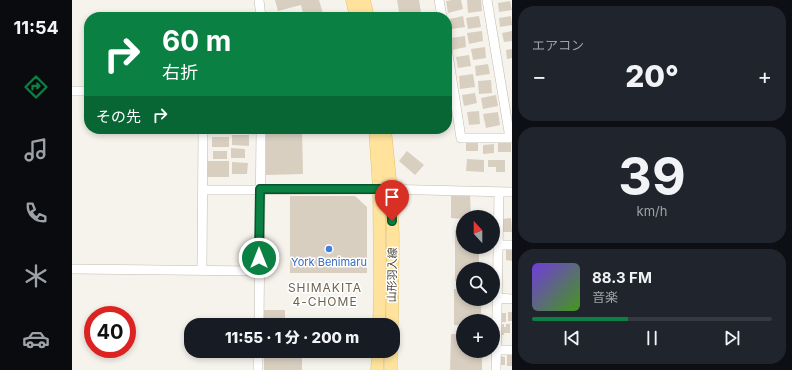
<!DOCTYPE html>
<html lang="ja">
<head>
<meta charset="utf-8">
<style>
	body { margin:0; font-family:Inter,"Noto Sans JP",sans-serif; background:#20242c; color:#f1f3f6; height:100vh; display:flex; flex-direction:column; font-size:15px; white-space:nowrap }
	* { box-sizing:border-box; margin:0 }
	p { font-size:13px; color:#9ea1a6 }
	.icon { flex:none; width:22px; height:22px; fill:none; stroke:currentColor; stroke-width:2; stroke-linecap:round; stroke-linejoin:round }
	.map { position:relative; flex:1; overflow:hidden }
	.panel { display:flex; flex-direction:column; gap:6px; padding:6px; background:#0d0f14; width:280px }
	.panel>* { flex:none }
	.guide { position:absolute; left:12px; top:12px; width:368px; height:122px; border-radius:16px; box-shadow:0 2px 6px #0003; background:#0b8043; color:#fff; overflow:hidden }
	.needle { width:26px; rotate:339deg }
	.fabs { position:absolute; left:384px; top:210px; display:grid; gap:8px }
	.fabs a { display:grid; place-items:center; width:44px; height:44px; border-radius:50%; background:#171b24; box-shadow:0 2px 6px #0003; font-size:20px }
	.speed { position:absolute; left:12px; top:306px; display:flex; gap:8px; font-size:20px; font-weight:700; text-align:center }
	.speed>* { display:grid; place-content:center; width:52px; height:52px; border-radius:50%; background:#171b24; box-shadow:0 2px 6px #0003; line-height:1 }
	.speed .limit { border:6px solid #d22; background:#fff; color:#111 }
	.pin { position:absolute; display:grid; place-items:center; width:34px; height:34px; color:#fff; margin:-41px -17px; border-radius:50% 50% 50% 0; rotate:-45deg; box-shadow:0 0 4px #0007 }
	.pin .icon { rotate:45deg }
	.me { position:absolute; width:44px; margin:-22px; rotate:0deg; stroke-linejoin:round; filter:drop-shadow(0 0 3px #0008) }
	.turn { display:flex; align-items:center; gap:14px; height:84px; padding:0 12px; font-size:18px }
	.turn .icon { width:52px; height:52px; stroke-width:2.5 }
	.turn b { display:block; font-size:28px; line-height:34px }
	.then { display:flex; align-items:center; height:38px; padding:0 12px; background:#0003; gap:8px; font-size:15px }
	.big { font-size:30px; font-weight:800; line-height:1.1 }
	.panel .tile { flex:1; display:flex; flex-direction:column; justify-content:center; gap:6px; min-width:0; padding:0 14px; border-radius:16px; background:#20242c }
	.panel .dial { align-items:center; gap:0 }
	.dial b { font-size:52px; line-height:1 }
	.song { display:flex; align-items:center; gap:12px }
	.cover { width:48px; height:48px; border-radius:6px; background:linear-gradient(135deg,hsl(260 70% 55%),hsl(100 70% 35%)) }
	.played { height:4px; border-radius:2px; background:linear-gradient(90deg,#0b8043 40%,#363941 40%) }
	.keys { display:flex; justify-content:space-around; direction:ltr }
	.heat { display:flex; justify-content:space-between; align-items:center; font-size:22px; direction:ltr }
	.trip { position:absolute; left:112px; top:318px; width:216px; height:40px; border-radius:16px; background:#171b24; box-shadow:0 2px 6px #0003; font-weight:800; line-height:40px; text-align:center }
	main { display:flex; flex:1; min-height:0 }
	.tabs { display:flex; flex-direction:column; width:72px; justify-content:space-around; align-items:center; background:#090b0e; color:#9ea1a6 }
	.tabs .icon { width:28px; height:28px }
	.tabs .active { color:#0b8043 }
	.tabs b { font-size:18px; color:#f1f3f6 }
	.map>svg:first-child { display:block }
</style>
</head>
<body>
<main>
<nav class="tabs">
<b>11:54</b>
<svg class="icon active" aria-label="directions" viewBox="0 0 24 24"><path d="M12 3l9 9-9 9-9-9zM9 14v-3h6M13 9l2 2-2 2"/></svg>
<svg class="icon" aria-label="music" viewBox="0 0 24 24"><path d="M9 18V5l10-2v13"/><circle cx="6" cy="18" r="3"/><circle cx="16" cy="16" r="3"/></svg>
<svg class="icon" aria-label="phone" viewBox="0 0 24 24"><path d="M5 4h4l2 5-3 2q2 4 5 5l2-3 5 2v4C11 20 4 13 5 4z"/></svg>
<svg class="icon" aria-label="climate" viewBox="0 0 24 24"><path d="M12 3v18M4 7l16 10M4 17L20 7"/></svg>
<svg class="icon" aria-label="car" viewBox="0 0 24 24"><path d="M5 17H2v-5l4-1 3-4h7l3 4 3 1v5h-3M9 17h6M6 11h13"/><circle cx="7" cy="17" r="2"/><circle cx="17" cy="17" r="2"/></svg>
</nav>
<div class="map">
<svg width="440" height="370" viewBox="0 0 440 370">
	<rect width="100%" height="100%" fill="#f6f3ec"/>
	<path fill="#d8cfc1" d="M203,0H247L252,17H232L229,5L206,11Z
		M325,0H347L349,13L328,17Z
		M380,0H389L391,9L376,13L374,1Z
		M395,0H409L410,11L396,13Z
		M438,1L440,10L427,12L426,3Z
		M391,16L393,27L380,29L378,19Z
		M407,16L409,27L396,29L394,18Z
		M439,16L440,25L428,27L427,18Z
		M410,31L411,41L397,44L395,33Z
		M440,31V41L432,42L430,33Z
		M393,36L394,47L380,50L379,38Z
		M413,47L414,58L401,60L399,49Z
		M440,49V58L435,59L434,50Z
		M397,55L399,66L386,68L384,57Z
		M416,64L418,74L404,76L403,66Z
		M401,74L403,87L388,89L387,76Z
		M419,80L420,93L407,94L406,81Z
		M403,93L405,103L392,106L390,95Z
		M424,95L426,106L411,109L409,98Z
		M407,111L408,124L397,125L395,112Z
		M426,112L428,125L414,128L411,114Z
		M194,129H230L231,174L194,175Z
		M160,135H177V146L160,145Z
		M140,137H157V147H140Z
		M394,141H406V151H394Z
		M426,142H439V152H426Z
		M422,144V153L411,154V145Z
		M159,148L173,149V158H159Z
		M141,151H155V159H141Z
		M335,151L352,165L343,175L327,161Z
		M395,159L412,160V172L394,171Z
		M416,160H433V172H424V167H416Z
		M135,161H157V177H135Z
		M160,162L176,163L175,174H160Z
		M218,196H283L295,207V273H218Z
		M379,196H398L399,217H391V219L379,218Z
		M439,218L440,232H431L430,219Z
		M383,230H391V247H407V269H391V282L383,281Z
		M434,247H440V261L434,260Z
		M382,289H391V299H409V321H391V326L382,325Z
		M192,310H213V325H192Z
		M436,312H440V321H436Z
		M428,313H434V322H428Z
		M429,324H432V327H434V324H438V333H432V335H429Z
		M379,334H391V351H410V370H378Z
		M192,351H230V370H192Z
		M435,355H440V366H435Z
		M428,356L433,357V365H428Z"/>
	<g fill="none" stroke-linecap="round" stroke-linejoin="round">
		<g stroke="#c2bbae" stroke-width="10">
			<path id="minor" d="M187,0L189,17
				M367,0L370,17
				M415,0L438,138
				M375,48L389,138H440
				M0,91H17
				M131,190L307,189L440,192
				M427,245H440
				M0,269L187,271
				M130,270L131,129
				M425,298L440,299
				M187,325L189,129
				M424,350H440
				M186,370V351
				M424,370L427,192"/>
		</g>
		<g stroke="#e6c16a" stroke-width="13">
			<path id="major" d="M280,0L284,17
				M292,0L296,17
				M303,129L307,189L308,287L307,325
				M313,129L319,189L321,237L320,325
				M305,370L306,351
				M319,370V351"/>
		</g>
		<use href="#minor" stroke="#fff" stroke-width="9"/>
		<use href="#major" stroke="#ffe39c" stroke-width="12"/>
	</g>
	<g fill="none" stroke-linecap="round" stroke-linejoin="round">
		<g stroke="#07532c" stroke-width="10">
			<path id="route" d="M187,258L188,189H319L320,221"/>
		</g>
		<use href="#route" stroke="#0b8043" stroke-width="7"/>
	</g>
	<circle fill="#3f7fe0" stroke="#fff" stroke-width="1.5" cx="257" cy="249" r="4"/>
	<g text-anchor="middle" stroke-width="3" stroke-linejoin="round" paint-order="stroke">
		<g font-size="11" fill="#366cbe" stroke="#fff">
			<text x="257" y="266">York Benimaru</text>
		</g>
		<g font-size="11" fill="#4b4439" stroke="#fff">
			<text transform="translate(320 275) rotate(-89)" y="4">山形羽入線</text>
		</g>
		<g font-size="12" letter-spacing="1" fill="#6e6250" stroke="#fff">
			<text x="253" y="292">SHIMAKITA<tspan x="253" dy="14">4-CHOME</tspan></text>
		</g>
	</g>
</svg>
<div class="fabs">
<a><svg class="needle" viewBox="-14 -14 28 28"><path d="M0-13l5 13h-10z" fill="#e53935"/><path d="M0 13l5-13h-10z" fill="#9ea1a6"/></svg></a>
<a><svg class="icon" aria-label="search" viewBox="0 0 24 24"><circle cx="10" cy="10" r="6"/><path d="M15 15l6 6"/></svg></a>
<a>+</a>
</div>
<div class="speed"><div class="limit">40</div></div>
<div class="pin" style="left:320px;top:221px;background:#d93025"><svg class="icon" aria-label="arrive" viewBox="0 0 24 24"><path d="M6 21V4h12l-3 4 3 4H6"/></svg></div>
<svg class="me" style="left:187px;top:258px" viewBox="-20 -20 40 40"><circle r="17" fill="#0b8043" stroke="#fff" stroke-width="3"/><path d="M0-11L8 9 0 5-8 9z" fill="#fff"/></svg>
<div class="trip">11:55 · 1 分 · 200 m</div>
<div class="guide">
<div class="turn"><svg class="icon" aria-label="right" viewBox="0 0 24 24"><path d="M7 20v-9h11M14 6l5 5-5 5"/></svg><div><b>60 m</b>右折</div></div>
<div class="then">その先<svg class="icon" aria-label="right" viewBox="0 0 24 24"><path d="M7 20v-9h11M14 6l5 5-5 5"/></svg></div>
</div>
</div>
<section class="panel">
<div class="tile"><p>エアコン</p>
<div class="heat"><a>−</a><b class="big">20°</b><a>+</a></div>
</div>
<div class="tile dial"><b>39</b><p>km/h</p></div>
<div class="tile">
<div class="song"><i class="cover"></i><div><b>88.3 FM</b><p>音楽</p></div></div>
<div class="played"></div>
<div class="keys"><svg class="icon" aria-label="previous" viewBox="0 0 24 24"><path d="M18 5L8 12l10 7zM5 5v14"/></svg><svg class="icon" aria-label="pause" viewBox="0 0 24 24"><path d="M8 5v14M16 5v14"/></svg><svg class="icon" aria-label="next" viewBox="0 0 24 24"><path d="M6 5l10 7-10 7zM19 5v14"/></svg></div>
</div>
</section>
</main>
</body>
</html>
